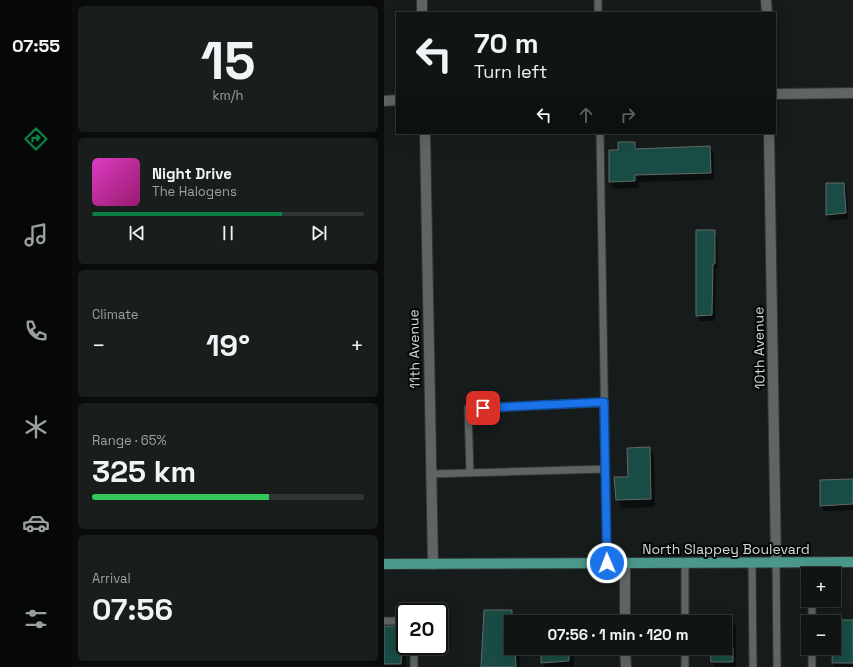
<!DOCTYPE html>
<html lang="en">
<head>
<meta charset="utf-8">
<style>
	body { margin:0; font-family:"Space Grotesk",sans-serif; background:#191e1d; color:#f1f3f6; height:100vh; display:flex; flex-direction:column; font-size:15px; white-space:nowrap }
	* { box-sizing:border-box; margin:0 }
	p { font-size:13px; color:#9c9fa0 }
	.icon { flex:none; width:22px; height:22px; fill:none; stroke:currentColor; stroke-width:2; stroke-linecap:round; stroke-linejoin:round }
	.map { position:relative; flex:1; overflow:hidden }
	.drawer { display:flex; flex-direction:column; gap:6px; padding:6px; background:#090c0b; width:312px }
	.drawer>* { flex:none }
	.guide { position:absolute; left:12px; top:12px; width:380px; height:122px; border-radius:0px; box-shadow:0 4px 16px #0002,0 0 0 1px #303434; background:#101514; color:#f1f3f6; overflow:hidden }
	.controls { position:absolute; left:417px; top:567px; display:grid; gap:8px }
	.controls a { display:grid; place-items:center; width:40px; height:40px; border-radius:0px; background:#101514; box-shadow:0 4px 16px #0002,0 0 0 1px #303434; font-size:20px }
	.speed { position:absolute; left:12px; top:603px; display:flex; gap:8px; font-size:20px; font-weight:700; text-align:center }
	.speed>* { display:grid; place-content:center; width:52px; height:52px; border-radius:50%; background:#101514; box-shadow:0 4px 16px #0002,0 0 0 1px #303434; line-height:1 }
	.speed .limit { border:2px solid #111; border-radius:6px; background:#fff; color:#111 }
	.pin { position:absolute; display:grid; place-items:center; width:34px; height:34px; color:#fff; margin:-17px; border-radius:8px; box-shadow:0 2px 6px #0006 }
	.me { position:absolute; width:44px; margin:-22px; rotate:359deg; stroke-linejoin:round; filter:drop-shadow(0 0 3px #0008) }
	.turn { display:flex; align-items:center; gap:14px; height:84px; padding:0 12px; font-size:18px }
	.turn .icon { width:52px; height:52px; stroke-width:2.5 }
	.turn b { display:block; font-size:28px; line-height:34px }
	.lanes { display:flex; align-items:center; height:38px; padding:0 12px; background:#0003; justify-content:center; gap:20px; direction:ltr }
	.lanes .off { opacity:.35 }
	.big { font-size:30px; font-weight:800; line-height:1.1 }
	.drawer .widget { flex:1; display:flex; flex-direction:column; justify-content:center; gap:6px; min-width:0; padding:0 14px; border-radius:6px; background:#191e1d }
	.drawer .dial { align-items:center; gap:0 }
	.dial b { font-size:52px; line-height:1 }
	.song { display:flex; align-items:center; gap:12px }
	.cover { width:48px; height:48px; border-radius:6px; background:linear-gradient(135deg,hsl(310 70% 55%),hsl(320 70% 35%)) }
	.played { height:4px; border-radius:2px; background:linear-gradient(90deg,#0b8043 70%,#303434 70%) }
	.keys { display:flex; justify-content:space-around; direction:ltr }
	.heat { display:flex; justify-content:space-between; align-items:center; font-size:22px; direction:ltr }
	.charge { height:6px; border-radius:3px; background:linear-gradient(90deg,#34c759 65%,#303434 0) }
	.trip { position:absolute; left:120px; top:615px; width:228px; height:40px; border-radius:0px; background:#101514; box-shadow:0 4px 16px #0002,0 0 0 1px #303434; font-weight:800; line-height:40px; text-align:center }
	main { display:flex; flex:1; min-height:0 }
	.menu { display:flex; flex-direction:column; width:72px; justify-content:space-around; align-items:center; background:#060808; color:#9c9fa0 }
	.menu .icon { width:28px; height:28px }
	.menu .current { color:#0b8043 }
	.menu b { font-size:18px; color:#f1f3f6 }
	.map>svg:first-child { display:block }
</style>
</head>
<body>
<main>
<nav class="menu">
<b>07:55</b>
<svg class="icon current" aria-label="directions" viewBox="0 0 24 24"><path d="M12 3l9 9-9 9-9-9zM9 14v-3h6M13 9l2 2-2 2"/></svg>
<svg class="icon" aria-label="music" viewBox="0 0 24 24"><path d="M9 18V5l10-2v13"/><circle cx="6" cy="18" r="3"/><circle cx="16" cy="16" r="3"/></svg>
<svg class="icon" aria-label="phone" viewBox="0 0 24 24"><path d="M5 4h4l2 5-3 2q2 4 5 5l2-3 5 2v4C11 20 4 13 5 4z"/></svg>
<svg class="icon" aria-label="climate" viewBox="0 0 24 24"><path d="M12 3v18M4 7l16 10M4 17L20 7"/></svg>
<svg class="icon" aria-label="car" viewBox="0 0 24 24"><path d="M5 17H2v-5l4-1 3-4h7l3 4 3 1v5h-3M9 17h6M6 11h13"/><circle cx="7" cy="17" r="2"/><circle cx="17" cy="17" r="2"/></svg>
<svg class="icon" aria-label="filters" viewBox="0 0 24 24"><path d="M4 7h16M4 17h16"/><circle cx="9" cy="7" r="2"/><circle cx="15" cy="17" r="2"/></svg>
</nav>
<section class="drawer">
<div class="widget dial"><b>15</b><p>km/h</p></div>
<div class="widget">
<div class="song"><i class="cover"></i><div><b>Night Drive</b><p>The Halogens</p></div></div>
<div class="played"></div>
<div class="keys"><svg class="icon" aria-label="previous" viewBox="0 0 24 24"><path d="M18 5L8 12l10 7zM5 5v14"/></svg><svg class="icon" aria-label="pause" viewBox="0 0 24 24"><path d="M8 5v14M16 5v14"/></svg><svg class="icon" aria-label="next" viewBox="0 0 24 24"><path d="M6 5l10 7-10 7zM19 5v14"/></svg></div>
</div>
<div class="widget"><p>Climate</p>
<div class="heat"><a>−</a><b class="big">19°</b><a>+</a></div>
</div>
<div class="widget"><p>Range · 65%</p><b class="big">325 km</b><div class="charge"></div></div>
<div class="widget"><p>Arrival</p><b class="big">07:56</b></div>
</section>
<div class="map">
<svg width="469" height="667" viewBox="0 0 469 667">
	<rect width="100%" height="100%" fill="#161c1b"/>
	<path fill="#0007" d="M250,143L254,150L326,147L330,154V180L255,182V188L230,189L226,182V151H235Z
		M443,184H460L463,190L464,219L446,220L443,215Z
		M330,231L333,236L334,269H332L331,321H316L313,315Z
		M266,448L270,457L271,507L238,508L233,500L245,478Z
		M469,481V510L440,511L437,505Z
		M127,611L133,622H127V648H135L137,667H98Z
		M158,620H184L185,622H158Z
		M327,621H348L352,627V667H331L328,662L327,648H341V622Z
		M449,621H469V667H451L449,663Z
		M0,627H18L21,632L22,667H0Z
		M158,648H190V667H160L158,663Z"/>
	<path fill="#184c44" stroke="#636a69" d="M234,142H251V149L326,146L327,173L251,175V181L225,182V150H234Z
		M442,183H460L462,213L442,215Z
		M312,230H331V264H329L328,315L312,316Z
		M266,447L267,499L232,500L230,477H244L243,448Z
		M469,479V504L436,506V480Z
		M100,610H128L127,648H131L132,667H97Z
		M450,620H469V663H448Z
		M0,626H19L17,664H0Z
		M157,648H185V661L157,663Z
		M326,648H349V662H327Z"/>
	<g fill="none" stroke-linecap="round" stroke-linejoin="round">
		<g stroke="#313534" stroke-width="9">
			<path id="service" d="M214,0V13
				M216,133L223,563
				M86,473L84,408L220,403
				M47,474L221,469
				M392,562L393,667
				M427,562L428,574
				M368,563L369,667
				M428,600V622
				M0,621H21
				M301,622V563
				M428,648V667
				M30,667V646
				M301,667V648"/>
		</g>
		<g stroke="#313534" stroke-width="12">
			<path id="minor" d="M38,0V13
				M382,0L383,13
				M391,94L469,93
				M0,101L13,100
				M41,133L49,564
				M385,133L392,562
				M241,622V563
				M241,648L242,667"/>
		</g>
		<g stroke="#313534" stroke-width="12">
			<path id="primary" d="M0,564L469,562"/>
		</g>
		<use href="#service" stroke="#5e6564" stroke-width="7"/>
		<use href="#minor" stroke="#5e6564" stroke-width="10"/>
		<use href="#primary" stroke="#4b978c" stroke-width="10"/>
	</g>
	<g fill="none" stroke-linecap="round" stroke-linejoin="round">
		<g stroke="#114b97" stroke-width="10">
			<path id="route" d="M99,408L220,402L223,563"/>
		</g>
		<use href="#route" stroke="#1a73e8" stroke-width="7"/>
	</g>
	<g text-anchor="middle" stroke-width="4" stroke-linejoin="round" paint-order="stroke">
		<g font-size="14" fill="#d5d9d8" stroke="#050606">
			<text transform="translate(375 348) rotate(-91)" y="5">10th Avenue</text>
			<text transform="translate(30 349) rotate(-91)" y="5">11th Avenue</text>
			<text x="342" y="554">North Slappey Boulevard</text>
		</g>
	</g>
</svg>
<div class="controls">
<a>+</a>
<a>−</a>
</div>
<div class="speed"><div class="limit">20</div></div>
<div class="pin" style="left:99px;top:408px;background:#d93025"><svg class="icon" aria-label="arrive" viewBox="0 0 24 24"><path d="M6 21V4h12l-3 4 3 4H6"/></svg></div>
<svg class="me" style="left:223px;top:563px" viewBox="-20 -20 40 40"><circle r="17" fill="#1a73e8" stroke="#fff" stroke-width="3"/><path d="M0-11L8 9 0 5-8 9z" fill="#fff"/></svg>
<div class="trip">07:56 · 1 min · 120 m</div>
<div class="guide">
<div class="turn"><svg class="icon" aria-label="left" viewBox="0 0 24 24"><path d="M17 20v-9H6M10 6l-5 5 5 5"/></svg><div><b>70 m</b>Turn left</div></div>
<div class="lanes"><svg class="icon" aria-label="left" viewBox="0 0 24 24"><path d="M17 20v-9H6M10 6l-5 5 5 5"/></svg><svg class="icon off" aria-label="ahead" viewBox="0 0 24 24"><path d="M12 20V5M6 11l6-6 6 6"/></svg><svg class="icon off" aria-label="right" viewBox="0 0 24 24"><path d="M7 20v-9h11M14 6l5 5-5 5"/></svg></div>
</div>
</div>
</main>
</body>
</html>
